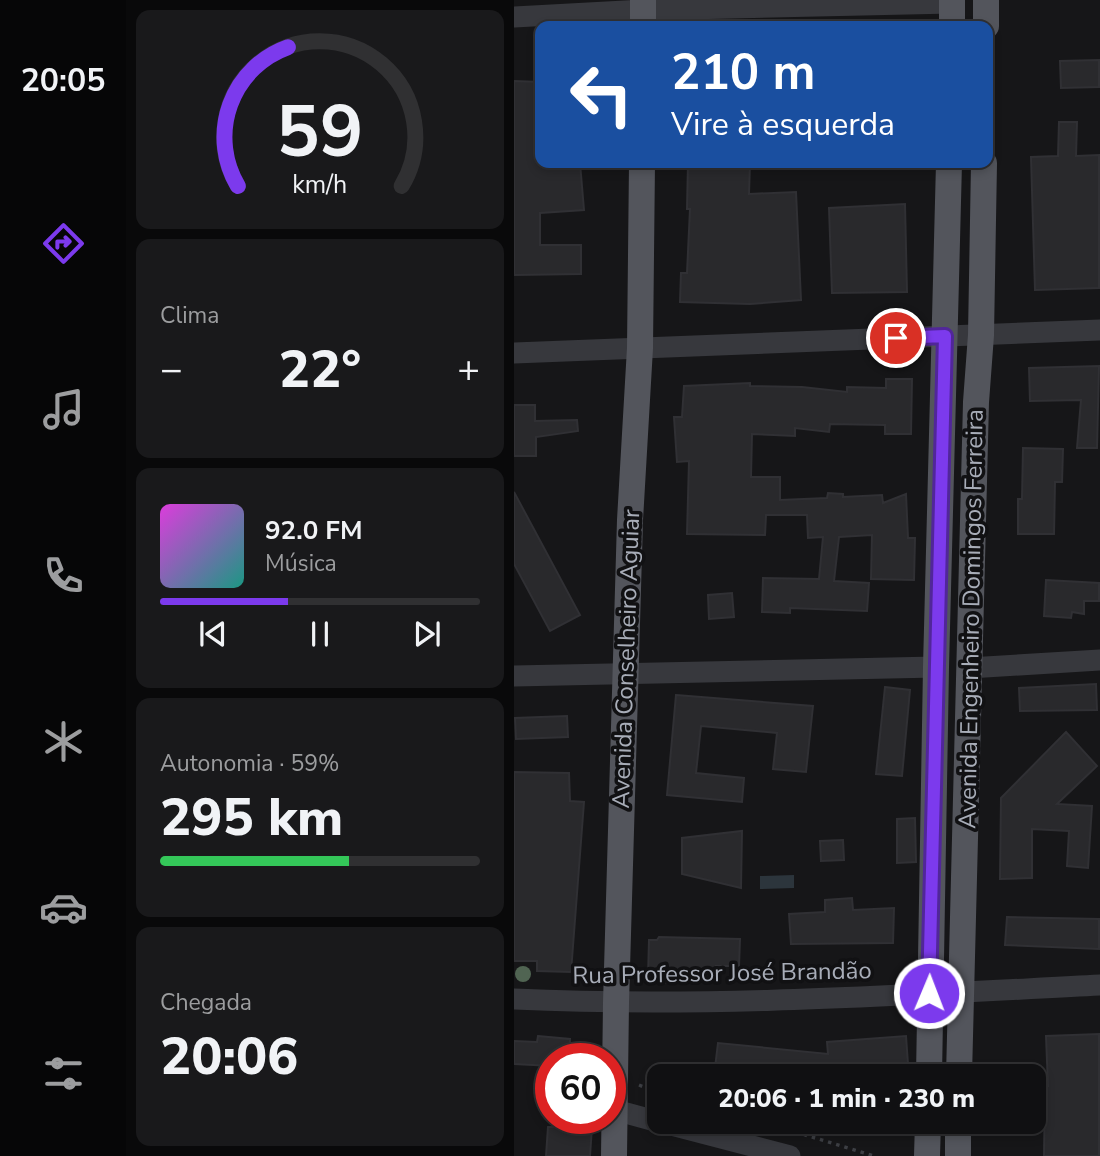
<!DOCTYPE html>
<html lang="pt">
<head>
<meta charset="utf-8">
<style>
	body { margin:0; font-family:"Nunito Sans",sans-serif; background:#19191b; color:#f1f3f6; height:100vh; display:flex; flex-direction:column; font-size:26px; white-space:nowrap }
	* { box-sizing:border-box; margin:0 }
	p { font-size:23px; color:#9c9d9f }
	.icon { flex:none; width:38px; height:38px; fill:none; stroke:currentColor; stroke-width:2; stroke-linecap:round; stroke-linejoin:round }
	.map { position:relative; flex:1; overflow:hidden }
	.sheet { display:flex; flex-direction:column; gap:10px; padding:10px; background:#09090a; width:388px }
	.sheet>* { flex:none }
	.top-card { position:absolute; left:21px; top:21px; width:458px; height:147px; border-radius:14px; box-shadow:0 4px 10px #0003,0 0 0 2px #303032; background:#1a4fa0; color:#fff; overflow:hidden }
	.speed { position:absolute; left:21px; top:1043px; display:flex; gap:14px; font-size:35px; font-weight:700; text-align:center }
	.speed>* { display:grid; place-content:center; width:91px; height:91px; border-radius:50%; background:#101012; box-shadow:0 4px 10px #0003,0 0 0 2px #303032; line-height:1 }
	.speed .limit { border:10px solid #d22; background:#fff; color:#111 }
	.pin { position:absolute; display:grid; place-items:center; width:60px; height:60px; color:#fff; margin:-30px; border:4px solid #fff; border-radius:50%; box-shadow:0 2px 7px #0007 }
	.me { position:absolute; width:77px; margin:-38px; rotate:1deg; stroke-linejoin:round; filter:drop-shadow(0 0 5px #0008) }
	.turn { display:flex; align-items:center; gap:24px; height:147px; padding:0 21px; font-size:32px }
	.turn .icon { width:91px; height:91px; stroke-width:2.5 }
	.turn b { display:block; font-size:49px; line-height:60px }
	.big { font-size:52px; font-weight:800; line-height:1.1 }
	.sheet .widget { flex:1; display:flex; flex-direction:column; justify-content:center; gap:10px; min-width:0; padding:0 24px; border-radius:14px; background:#19191b }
	.sheet .dial { align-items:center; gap:0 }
	.dial svg { height:182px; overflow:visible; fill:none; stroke:#303032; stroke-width:7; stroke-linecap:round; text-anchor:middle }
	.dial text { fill:#f1f3f6; stroke:none }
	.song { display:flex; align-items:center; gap:21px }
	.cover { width:84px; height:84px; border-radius:10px; background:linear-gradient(135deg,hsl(300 70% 55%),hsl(170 70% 35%)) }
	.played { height:7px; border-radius:4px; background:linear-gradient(90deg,#7c3aed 40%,#303032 40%) }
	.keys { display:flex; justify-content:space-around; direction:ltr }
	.heat { display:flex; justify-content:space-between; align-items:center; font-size:38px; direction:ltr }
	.charge { height:10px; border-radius:5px; background:linear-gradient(90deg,#34c759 59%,#303032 0) }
	.trip { position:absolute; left:133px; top:1064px; width:399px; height:70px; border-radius:14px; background:#101012; box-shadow:0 4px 10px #0003,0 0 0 2px #303032; font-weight:800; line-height:70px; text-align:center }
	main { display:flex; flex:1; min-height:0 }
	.dock { display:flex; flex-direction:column; width:126px; justify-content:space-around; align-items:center; background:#060607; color:#9c9d9f }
	.dock .icon { width:49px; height:49px }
	.dock .selected { color:#7c3aed }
	.dock b { font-size:32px; color:#f1f3f6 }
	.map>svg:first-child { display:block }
</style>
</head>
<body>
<main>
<nav class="dock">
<b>20:05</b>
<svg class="icon selected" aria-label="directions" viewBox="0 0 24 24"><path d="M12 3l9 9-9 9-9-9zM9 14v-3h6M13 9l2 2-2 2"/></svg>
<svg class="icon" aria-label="music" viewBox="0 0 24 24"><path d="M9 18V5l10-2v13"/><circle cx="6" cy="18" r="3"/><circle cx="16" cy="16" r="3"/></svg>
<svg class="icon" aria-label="phone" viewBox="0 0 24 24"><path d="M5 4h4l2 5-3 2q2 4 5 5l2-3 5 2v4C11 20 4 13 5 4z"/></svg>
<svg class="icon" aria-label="climate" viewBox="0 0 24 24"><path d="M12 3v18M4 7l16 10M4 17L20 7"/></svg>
<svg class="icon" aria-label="car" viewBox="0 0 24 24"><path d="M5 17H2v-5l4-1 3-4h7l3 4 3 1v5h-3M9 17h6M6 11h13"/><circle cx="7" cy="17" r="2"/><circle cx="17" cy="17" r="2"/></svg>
<svg class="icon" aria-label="filters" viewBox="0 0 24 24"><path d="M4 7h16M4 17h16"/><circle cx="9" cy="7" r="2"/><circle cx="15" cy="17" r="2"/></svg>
</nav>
<section class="sheet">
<div class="widget dial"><svg viewBox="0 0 100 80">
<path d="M14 69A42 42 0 1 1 86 69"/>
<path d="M14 69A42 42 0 0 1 36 8" stroke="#7c3aed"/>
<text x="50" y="56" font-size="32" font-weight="700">59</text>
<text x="50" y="72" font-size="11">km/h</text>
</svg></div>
<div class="widget"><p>Clima</p>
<div class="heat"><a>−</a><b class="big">22°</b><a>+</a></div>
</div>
<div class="widget">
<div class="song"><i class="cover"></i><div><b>92.0 FM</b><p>Música</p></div></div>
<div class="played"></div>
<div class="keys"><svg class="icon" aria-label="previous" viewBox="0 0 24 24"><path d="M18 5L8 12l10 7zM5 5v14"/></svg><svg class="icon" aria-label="pause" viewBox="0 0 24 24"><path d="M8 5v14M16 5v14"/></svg><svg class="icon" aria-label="next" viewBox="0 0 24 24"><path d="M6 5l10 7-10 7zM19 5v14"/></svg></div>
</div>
<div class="widget"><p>Autonomia · 59%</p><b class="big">295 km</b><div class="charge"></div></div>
<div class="widget"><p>Chegada</p><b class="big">20:06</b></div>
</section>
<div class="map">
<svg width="586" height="1156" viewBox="0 0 586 1156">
	<rect width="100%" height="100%" fill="#161618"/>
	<path fill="#2c353c" d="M280,875V888L246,889V876Z"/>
	<path fill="#29292c" stroke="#303034" stroke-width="2" d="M585,60V87L547,88L546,61Z
		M0,81L26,82V163H66L70,210L26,213V245H67V274L0,275Z
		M545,122H563L562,156L585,155V288L521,290L517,157L544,156Z
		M174,163H236L235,194L282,192L287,300L236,304L166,302L167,273H173L176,209H173Z
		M391,204L393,292L318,293L315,208Z
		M585,366L583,448H563L567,400L516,401L515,368Z
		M372,379H398L397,434H371V425L316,424L315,432L281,428V436L238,434L237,477H266V500L313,498L314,493L329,494V497L368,495L369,503L392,494L394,538H401L400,580L357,579L358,535L325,537L320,581L355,583L353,611L276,608V613L248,612L249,578L305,579L309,537L294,538L293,515H252L251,535L173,534L175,461L163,462L160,417H168L170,386L236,383V386L288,387L333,392V387L372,388Z
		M0,405H21V421L63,420L64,431L22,437V456H0Z
		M509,448L549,449L548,482H541L540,534H504V499H508Z
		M0,492L66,615L36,631L0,564Z
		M532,580L585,583V601H570V614L558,612L557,618L530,616Z
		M218,593L220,617L195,619L194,595Z
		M582,684L583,710L506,711L505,688Z
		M371,687L396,690L388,776L362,774Z
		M162,695L299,706L292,772L259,769L263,733L187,726L182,773L230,778L228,802L153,795Z
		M53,716L54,737L2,739L1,718Z
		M552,732L583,766L543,804L578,806L574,868L553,866L555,831L518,829V878L486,879L487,798Z
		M0,772L55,773L56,801L70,802L57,972L23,971V961H0Z
		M401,818L402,862L383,863V819Z
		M228,831L227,888L168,874V838Z
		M329,840L330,860L307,861L306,841Z
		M338,898L339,910L380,908L379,943L277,944L275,914L311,912V900Z
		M493,917L585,919V949L491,945Z
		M145,937L226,939L225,966H202V976L164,975L163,983L143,982V977H134L135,940H143Z
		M585,1034V1156H530L531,1086H534L532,1036Z
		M24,1036L56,1039L55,1059H37V1066L0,1064V1041L23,1042Z
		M392,1036L394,1064L290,1072V1076H200L204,1043L314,1054L313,1042Z
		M34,1127H78L76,1156H32Z"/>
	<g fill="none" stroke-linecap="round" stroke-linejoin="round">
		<path stroke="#3d3f44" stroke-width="3.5" stroke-dasharray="3.5 5" stroke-linecap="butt" d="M125,1085L145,1093
			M249,1122L360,1156"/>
		<path stroke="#37383d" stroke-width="21" d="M0,17L129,10L438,3
			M0,353L586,330
			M455,668L586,660
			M0,676L422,667
			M0,999C195,1008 391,995 586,985
			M101,1110L145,1122
			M146,1122L276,1156"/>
		<path stroke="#53555c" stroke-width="26" d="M129,26V0
			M438,26V0
			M472,26V0
			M415,1076L422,667L435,163
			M445,1076L462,402L467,335L470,163
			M100,1156L102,1003L116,520L126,348L128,163
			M413,1156L414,1122
			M444,1156V1122"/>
	</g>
	<g fill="#506452">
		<circle cx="9" cy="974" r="8"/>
		<circle cx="73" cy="1050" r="8"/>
	</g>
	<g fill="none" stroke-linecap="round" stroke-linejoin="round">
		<g stroke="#51269a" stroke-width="18">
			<path id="route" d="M382,338L431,336L415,993"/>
		</g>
		<use href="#route" stroke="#7c3aed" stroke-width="12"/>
	</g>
	<g text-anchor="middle" stroke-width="7" stroke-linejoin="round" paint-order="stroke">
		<g font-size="24" fill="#a8adb8" stroke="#111113">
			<text transform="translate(457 619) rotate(-89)" y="8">Avenida Engenheiro Domingos Ferreira</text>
			<text transform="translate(112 659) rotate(-88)" y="8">Avenida Conselheiro Aguiar</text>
			<text transform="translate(208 973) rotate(-1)" y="8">Rua Professor José Brandão</text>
		</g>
	</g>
</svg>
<div class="speed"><div class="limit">60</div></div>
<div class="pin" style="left:382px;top:338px;background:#d93025"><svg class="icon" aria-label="arrive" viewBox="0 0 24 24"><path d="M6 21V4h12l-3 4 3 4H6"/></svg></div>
<svg class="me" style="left:415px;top:993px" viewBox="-20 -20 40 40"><circle r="17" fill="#7c3aed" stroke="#fff" stroke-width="3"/><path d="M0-11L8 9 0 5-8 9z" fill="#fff"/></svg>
<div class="trip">20:06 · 1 min · 230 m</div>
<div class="top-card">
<div class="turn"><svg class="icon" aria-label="left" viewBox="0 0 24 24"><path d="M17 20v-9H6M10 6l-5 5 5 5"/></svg><div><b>210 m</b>Vire à esquerda</div></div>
</div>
</div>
</main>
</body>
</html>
